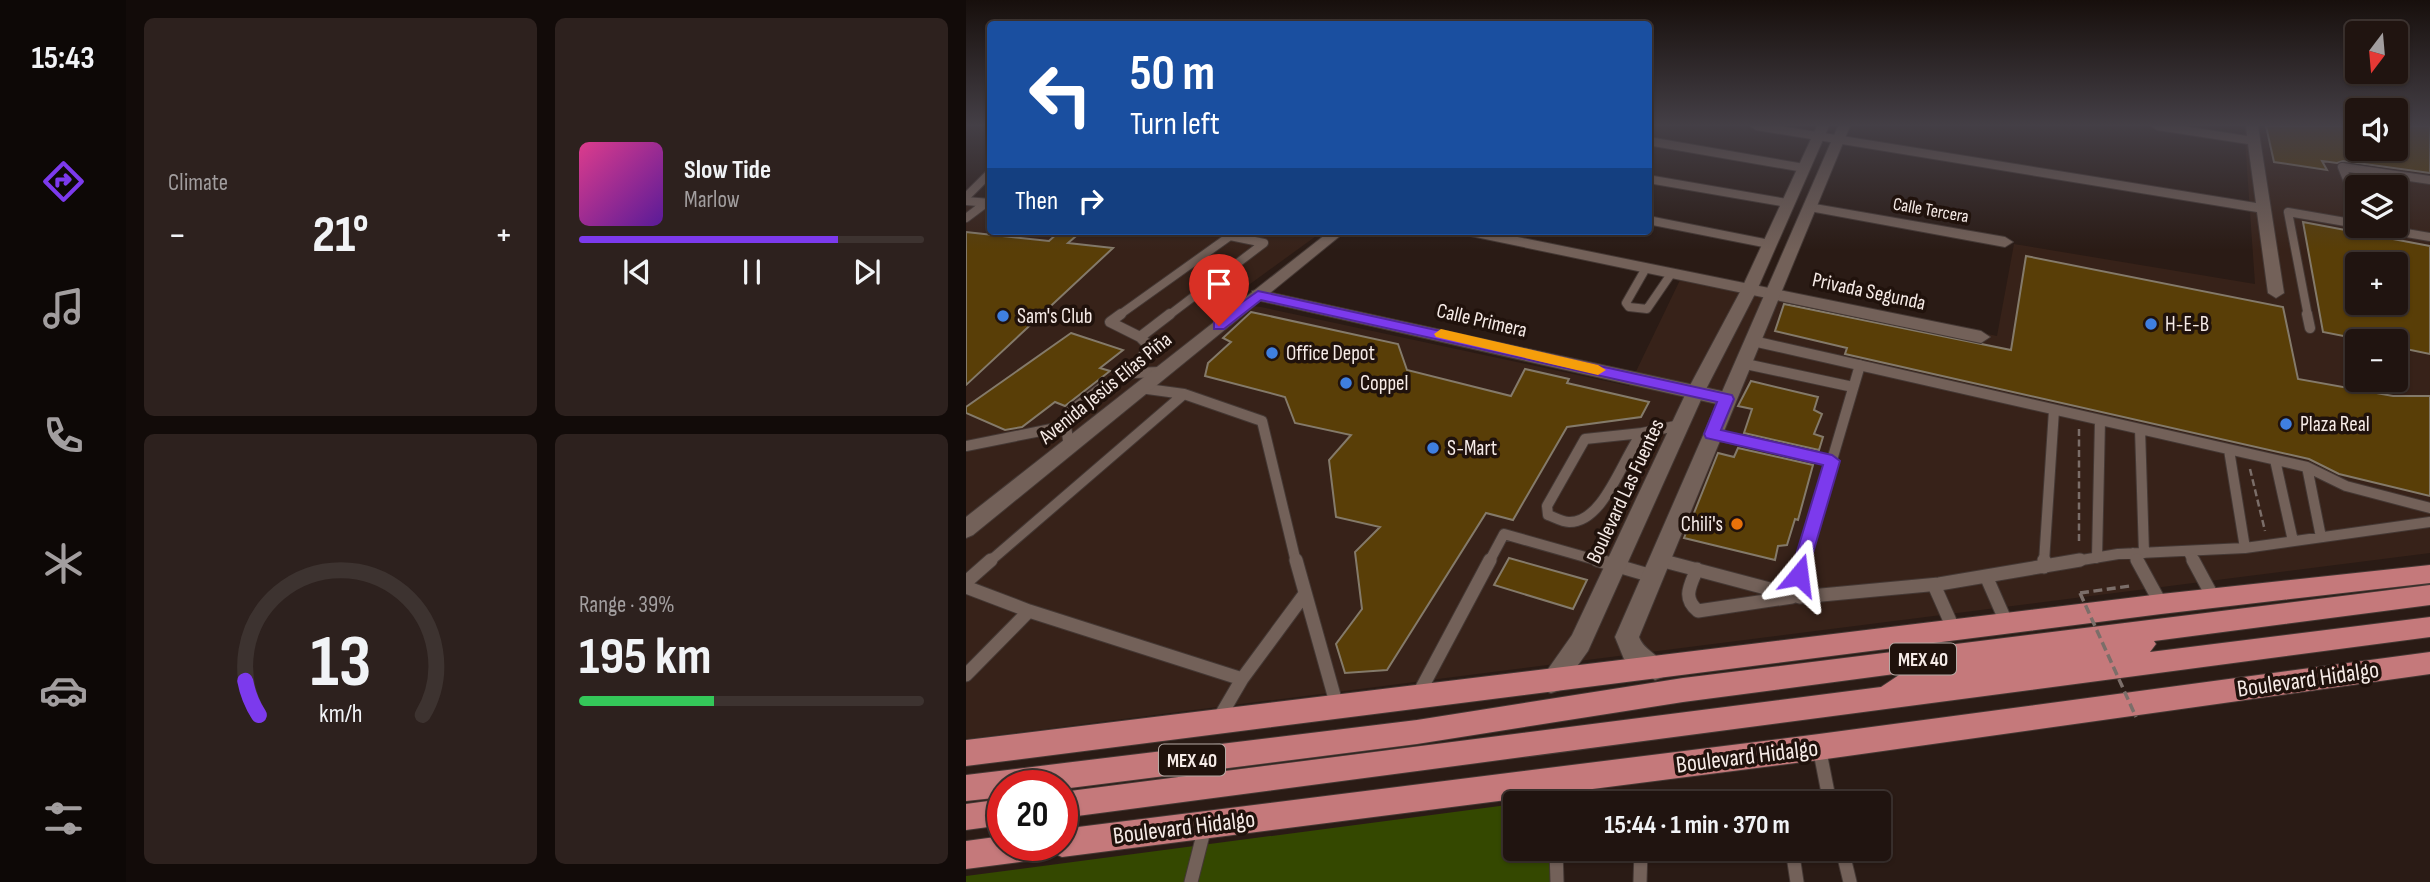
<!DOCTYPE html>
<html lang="en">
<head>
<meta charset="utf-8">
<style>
	body { margin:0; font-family:"Sofia Sans Condensed",sans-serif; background:#2d211e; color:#f1f3f6; height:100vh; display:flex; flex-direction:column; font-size:26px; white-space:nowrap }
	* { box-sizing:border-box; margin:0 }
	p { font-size:23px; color:#a29e9f }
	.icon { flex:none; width:38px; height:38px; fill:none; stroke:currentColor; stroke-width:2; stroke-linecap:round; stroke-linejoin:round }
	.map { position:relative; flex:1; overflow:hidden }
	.sheet { display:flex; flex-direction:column; gap:18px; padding:18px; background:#120b09; width:840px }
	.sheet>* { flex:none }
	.banner { position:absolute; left:21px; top:21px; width:665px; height:214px; border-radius:7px; box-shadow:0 2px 5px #0004,0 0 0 2px #3d3330; background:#1a4fa0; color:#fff; overflow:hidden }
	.needle { width:46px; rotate:196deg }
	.buttons { position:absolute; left:1379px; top:21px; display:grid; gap:14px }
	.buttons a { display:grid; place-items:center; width:63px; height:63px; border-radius:7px; background:#201410; box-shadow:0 2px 5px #0004,0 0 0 2px #3d3330; font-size:35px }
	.speed { position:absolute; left:21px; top:770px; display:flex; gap:14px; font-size:35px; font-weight:700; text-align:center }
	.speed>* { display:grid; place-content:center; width:91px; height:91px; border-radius:50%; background:#201410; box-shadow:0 2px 5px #0004,0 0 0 2px #3d3330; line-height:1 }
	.speed .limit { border:10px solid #d22; background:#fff; color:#111 }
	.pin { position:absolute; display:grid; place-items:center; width:60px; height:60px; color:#fff; margin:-72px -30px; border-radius:50% 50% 50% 0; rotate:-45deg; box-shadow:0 0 7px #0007 }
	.pin .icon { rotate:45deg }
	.me { position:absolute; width:77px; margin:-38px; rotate:16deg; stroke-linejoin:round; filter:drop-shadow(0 0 5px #0008) }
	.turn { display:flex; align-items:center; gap:24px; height:147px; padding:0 28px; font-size:32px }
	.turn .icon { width:91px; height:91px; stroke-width:2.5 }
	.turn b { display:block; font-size:49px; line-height:60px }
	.then { display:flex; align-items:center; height:66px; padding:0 28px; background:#0003; gap:14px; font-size:26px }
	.big { font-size:52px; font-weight:700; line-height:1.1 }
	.sheet .card { flex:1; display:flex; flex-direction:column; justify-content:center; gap:10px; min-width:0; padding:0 24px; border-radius:10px; background:#2d211e }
	.sheet .dial { align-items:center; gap:0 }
	.dial svg { height:182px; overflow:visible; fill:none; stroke:#3d3330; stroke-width:7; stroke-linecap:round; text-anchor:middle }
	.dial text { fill:#f1f3f6; stroke:none }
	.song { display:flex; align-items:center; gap:21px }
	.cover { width:84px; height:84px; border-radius:10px; background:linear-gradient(135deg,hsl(330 70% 55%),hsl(270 70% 35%)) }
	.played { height:7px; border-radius:4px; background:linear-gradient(90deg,#7c3aed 75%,#3d3330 75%) }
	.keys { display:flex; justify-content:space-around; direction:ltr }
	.heat { display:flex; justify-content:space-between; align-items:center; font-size:38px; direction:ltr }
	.charge { height:10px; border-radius:5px; background:linear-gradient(90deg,#34c759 39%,#3d3330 0) }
	.sheet .tiles { flex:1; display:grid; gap:18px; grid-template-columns:repeat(2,1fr) }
	.trip { position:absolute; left:537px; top:791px; width:388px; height:70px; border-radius:7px; background:#201410; box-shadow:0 2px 5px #0004,0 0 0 2px #3d3330; font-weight:700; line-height:70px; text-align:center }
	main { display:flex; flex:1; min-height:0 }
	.menu { display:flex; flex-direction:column; width:126px; justify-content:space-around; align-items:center; background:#0d0806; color:#a29e9f }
	.menu .icon { width:49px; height:49px }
	.menu .on { color:#7c3aed }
	.menu b { font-size:32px; color:#f1f3f6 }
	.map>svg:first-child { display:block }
</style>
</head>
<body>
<main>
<nav class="menu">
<b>15:43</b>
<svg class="icon on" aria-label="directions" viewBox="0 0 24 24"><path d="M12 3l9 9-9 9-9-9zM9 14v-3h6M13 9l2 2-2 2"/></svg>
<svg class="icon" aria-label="music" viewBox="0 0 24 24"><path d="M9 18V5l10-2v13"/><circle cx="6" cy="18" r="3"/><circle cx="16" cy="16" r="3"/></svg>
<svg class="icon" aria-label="phone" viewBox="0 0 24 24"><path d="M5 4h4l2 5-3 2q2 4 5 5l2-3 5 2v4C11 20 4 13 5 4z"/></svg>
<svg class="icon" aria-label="climate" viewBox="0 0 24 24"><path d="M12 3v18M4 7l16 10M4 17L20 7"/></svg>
<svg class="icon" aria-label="car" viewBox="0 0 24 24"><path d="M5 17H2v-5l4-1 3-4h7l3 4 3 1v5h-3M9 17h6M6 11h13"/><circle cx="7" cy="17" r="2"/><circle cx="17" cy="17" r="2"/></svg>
<svg class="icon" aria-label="filters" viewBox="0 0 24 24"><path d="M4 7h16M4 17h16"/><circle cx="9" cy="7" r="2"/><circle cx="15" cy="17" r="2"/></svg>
</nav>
<section class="sheet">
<div class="tiles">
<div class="card"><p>Climate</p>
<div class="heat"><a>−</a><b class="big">21°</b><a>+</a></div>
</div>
<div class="card">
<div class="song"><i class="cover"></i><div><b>Slow Tide</b><p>Marlow</p></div></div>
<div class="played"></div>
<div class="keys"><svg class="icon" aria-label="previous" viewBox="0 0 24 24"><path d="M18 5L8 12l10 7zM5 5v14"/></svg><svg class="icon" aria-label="pause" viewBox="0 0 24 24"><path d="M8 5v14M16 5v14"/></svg><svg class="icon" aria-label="next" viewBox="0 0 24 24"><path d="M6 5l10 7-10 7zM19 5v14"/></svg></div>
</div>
<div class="card dial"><svg viewBox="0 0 100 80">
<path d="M14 69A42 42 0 1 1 86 69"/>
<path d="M14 69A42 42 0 0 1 8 54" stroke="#7c3aed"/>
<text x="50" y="56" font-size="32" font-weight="700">13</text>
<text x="50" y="72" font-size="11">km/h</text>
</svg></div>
<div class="card"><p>Range · 39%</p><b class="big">195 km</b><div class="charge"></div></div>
</div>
</section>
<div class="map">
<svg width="1464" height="882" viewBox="0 0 1464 882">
	<rect width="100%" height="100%" fill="#2a1b15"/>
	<path fill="#372219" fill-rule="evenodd" d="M1278,126H1391V149H1430V126H1464V553L0,739V205L24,207V231H357L258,303L295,307L663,386L714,280L817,291L1031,336L1048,244L1289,284ZM1391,187H1430V226H1391ZM1391,264H1430V303H1391ZM1391,341H1430V380H1391Z"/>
	<path fill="#344800" d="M549,804L550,849H598V882H0V876Z"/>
	<path fill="#593e07" stroke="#847a6a" stroke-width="2" fill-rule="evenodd" d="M1300,126H1391V149H1430V126H1464V173L1377,161L1371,163L1356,161L1361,170L1308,162Z
		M1337,222L1464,246V354L1430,347V341H1403L1357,332ZM1391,264H1430V303H1391Z
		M94,231H116L102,243L147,248L0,385V232L83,241Z
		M1060,256L1317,307L1332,379L1427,396H1464V496L1373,474L1343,459L879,354L881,348L809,331L818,304L1045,350Z
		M285,312L432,344L441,370L545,396L559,369L603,379L601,383L683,402L675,417L601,427L547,520L520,513L421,670L379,673L370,644L396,609L389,552L414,527L370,517L363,460L385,435L329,423L319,397L239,376L242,363L265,342L257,338Z
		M105,333L157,350L134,368L144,371L99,406L89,402L56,427L39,430L0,413V407Z
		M785,381L852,397L848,410L856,414L848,434L857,437L853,450L778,433L786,409L772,406Z
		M772,448L847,465L832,520L829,519L821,545L812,546L809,560L718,538L752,453L768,457Z
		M543,558L621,580L607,609L528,585Z"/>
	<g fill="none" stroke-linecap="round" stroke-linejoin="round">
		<g stroke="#443834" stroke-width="10">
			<path id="service-far2" d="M682,141L838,168
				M0,197L24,173
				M1391,204L1376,167L1464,180
				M0,218L20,203
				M682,220L803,244
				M1400,226L1464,237
				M680,268L660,303L663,307L681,309L705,274
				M152,316L264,236L298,243L202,316
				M1342,316L1322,212L1391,224"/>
		</g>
		<g stroke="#443834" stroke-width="12">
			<path id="service-far1" d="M155,314L144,322L174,337
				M1341,314L1344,328
				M174,337L204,314
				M787,341L1341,467L1380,486L1464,508
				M775,363L887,387
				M167,373L183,346L174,337
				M174,388L218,394L296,421L330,562
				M1174,429L1178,553
				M676,433C657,457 638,523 603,522C596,522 588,517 582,515L581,506L619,439Z
				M676,433L714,425
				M745,434L866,461
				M0,446L100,426
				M103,447L100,426L105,411L139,385L167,373L195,372
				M1263,450L1279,548
				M1309,460L1327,541
				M1341,467L1355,537
				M1222,551L1228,562
				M1167,553L1172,562
				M1131,558L1134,420
				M693,560L701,562
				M23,562L218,394
				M523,562L538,534L637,562
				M836,562L894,365
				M1078,562L1088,410
				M1104,562L1152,554L1279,548L1464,522"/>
		</g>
		<g stroke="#443834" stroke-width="15">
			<path id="service" d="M330,560L371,706
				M631,560L686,576
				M694,560L834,597L973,584L1114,560
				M1171,560L1195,604
				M1227,560L1248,599
				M1078,567V560
				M731,569C724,586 716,598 732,611L826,597L837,560
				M1020,576L1041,624
				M0,582L25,560
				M968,585L988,630
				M0,587L63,611L0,675
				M63,611L276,679
				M452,695L524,560
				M252,720L276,679L338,595
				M853,747L864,803
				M590,849L591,882
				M826,849L831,882
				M876,849L884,882
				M225,882L239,827
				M674,882L675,849"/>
		</g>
		<g stroke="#443834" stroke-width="2">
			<path id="minor" d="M784,126H814L1290,203L1282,144L1191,130L1185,126H1217L1281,136L1280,126H1292L1318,293L1310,298L1302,293L1291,212L790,130Z
				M682,175L821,199L828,203L821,207L682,183Z
				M0,197L24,199V207L0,205Z
				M843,203L1039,237L1047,242L1039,247L838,210V204Z
				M493,231H522L1015,331L1024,337L1015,343L500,235Z
				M292,290L760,392L769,399L760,406L286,299V291Z"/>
		</g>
		<g stroke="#443834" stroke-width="2">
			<path id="tertiary" d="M851,126H863L791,290L738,393L622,651L594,690L585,693L576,690L573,682L606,635L720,393L775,290Z
				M872,126H884L673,637C678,651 695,655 701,669L697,677L689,680L658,659L649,637Z
				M364,231H380L7,535L0,538V517Z"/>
		</g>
		<g stroke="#443834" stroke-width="2">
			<path id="primary" d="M1464,565V583L1195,614L0,766V740L1195,594Z
				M1464,585V605L1188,641L1190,644L1184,652L1464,617V637L96,818V792L915,687L936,673L717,702L451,744L96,789V786H37V797L0,801V775L451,720L717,678Z
				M1464,652V674L853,760L96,857L87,853L77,859L0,869V841L37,836V845H96V829L853,734Z
				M37,799V825L0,830V804Z"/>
		</g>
		<path stroke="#7b6e69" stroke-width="2.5" stroke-dasharray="7 3.5" stroke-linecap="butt" d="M1113,429V544
			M1284,469L1299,531"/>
		<path stroke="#7b6e69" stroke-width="3.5" stroke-dasharray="9 4.5" stroke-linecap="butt" d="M1114,593L1164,586L1165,589"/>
		<use href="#service-far2" stroke="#736159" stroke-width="8"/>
		<use href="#service-far1" stroke="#736159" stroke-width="10"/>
		<use href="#service" stroke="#736159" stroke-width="13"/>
		<use href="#minor" fill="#736159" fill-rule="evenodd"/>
		<use href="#tertiary" fill="#736159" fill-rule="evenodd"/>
		<use href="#primary" fill="#c5797b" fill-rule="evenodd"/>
		<path stroke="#7b6e69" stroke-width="3.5" stroke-dasharray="9 4.5" stroke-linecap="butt" d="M1114,593L1170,717"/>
	</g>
	<linearGradient id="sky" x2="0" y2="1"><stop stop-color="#170f0c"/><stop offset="0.5" stop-color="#443f46"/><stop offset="1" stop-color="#443f46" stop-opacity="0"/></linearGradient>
	<rect width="1464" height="250" fill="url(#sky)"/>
	<path fill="#7c3aed" stroke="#51269a" stroke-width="2" d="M292,291L766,395L768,399L755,430L866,455L874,461L839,580H826L824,575L857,465L740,438L738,434L751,402L295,300L258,329H248V322Z"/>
	<path fill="#f59e0b" d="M475,329L632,365L640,370L632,375L470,337L468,334Z"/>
	<g fill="#3f7fe0" stroke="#20120c" stroke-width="2.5">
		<circle cx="37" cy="316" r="7"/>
		<circle cx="1185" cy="324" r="7"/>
		<circle cx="306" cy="353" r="7"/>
		<circle cx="380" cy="383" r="7"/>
		<circle cx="1320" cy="424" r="7"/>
		<circle cx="467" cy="448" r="7"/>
	</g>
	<circle fill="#e8710a" stroke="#20120c" stroke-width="2.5" cx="771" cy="524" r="7"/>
	<g text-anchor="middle" stroke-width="7" stroke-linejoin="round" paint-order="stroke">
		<g font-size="18" fill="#f6ebe7" stroke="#20120c">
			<text transform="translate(965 210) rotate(10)" y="6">Calle Tercera</text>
		</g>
		<g fill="#20120c" stroke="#b6aaa5" stroke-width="2">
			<rect x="924" y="643.5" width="66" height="31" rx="5"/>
			<rect x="193" y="744.5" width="66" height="31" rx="5"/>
		</g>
		<g font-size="19" font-weight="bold" fill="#f6ebe7">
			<text x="957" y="666">MEX 40</text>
			<text x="226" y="767">MEX 40</text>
		</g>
		<g font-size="21" fill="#f6ebe7" stroke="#20120c">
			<text transform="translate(903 291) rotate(12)" y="7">Privada Segunda</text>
			<text transform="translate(516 320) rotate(13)" y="7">Calle Primera</text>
			<text transform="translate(139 388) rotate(-39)" y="7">Avenida Jesús Elías Piña</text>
			<text transform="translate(659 491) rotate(-65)" y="7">Boulevard Las Fuentes</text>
		</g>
		<g font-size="21" fill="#f6ebe7" stroke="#20120c" text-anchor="start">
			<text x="51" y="323">Sam's Club</text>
			<text x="1199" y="331">H-E-B</text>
			<text x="320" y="360">Office Depot</text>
			<text x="394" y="390">Coppel</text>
			<text x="1334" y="431">Plaza Real</text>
			<text x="481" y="455">S-Mart</text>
			<text x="757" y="531" text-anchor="end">Chili's</text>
		</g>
		<g font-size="24" fill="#f6ebe7" stroke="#20120c">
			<text transform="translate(1342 679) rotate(-8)" y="8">Boulevard Hidalgo</text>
			<text transform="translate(781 756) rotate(-7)" y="8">Boulevard Hidalgo</text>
			<text transform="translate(218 827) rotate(-7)" y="8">Boulevard Hidalgo</text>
		</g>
	</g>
</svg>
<div class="buttons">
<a><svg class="needle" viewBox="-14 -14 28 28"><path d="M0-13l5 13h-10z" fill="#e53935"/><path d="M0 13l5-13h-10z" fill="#a29e9f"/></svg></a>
<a><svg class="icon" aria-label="sound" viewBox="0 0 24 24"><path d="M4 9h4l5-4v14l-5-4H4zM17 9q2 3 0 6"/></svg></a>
<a><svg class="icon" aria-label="layers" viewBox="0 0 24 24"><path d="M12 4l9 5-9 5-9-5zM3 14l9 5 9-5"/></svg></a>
<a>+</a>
<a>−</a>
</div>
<div class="speed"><div class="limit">20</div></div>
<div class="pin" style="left:253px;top:326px;background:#d93025"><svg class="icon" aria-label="arrive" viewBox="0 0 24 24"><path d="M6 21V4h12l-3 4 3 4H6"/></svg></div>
<svg class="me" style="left:833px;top:575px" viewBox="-20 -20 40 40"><path d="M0-17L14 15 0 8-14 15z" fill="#7c3aed" stroke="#fff" stroke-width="4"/></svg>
<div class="trip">15:44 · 1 min · 370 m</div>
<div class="banner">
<div class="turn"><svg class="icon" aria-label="left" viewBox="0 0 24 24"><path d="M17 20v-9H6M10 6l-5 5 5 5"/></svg><div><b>50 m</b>Turn left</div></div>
<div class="then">Then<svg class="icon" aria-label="right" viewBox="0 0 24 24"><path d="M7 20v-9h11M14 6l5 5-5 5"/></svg></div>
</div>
</div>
</main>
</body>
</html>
